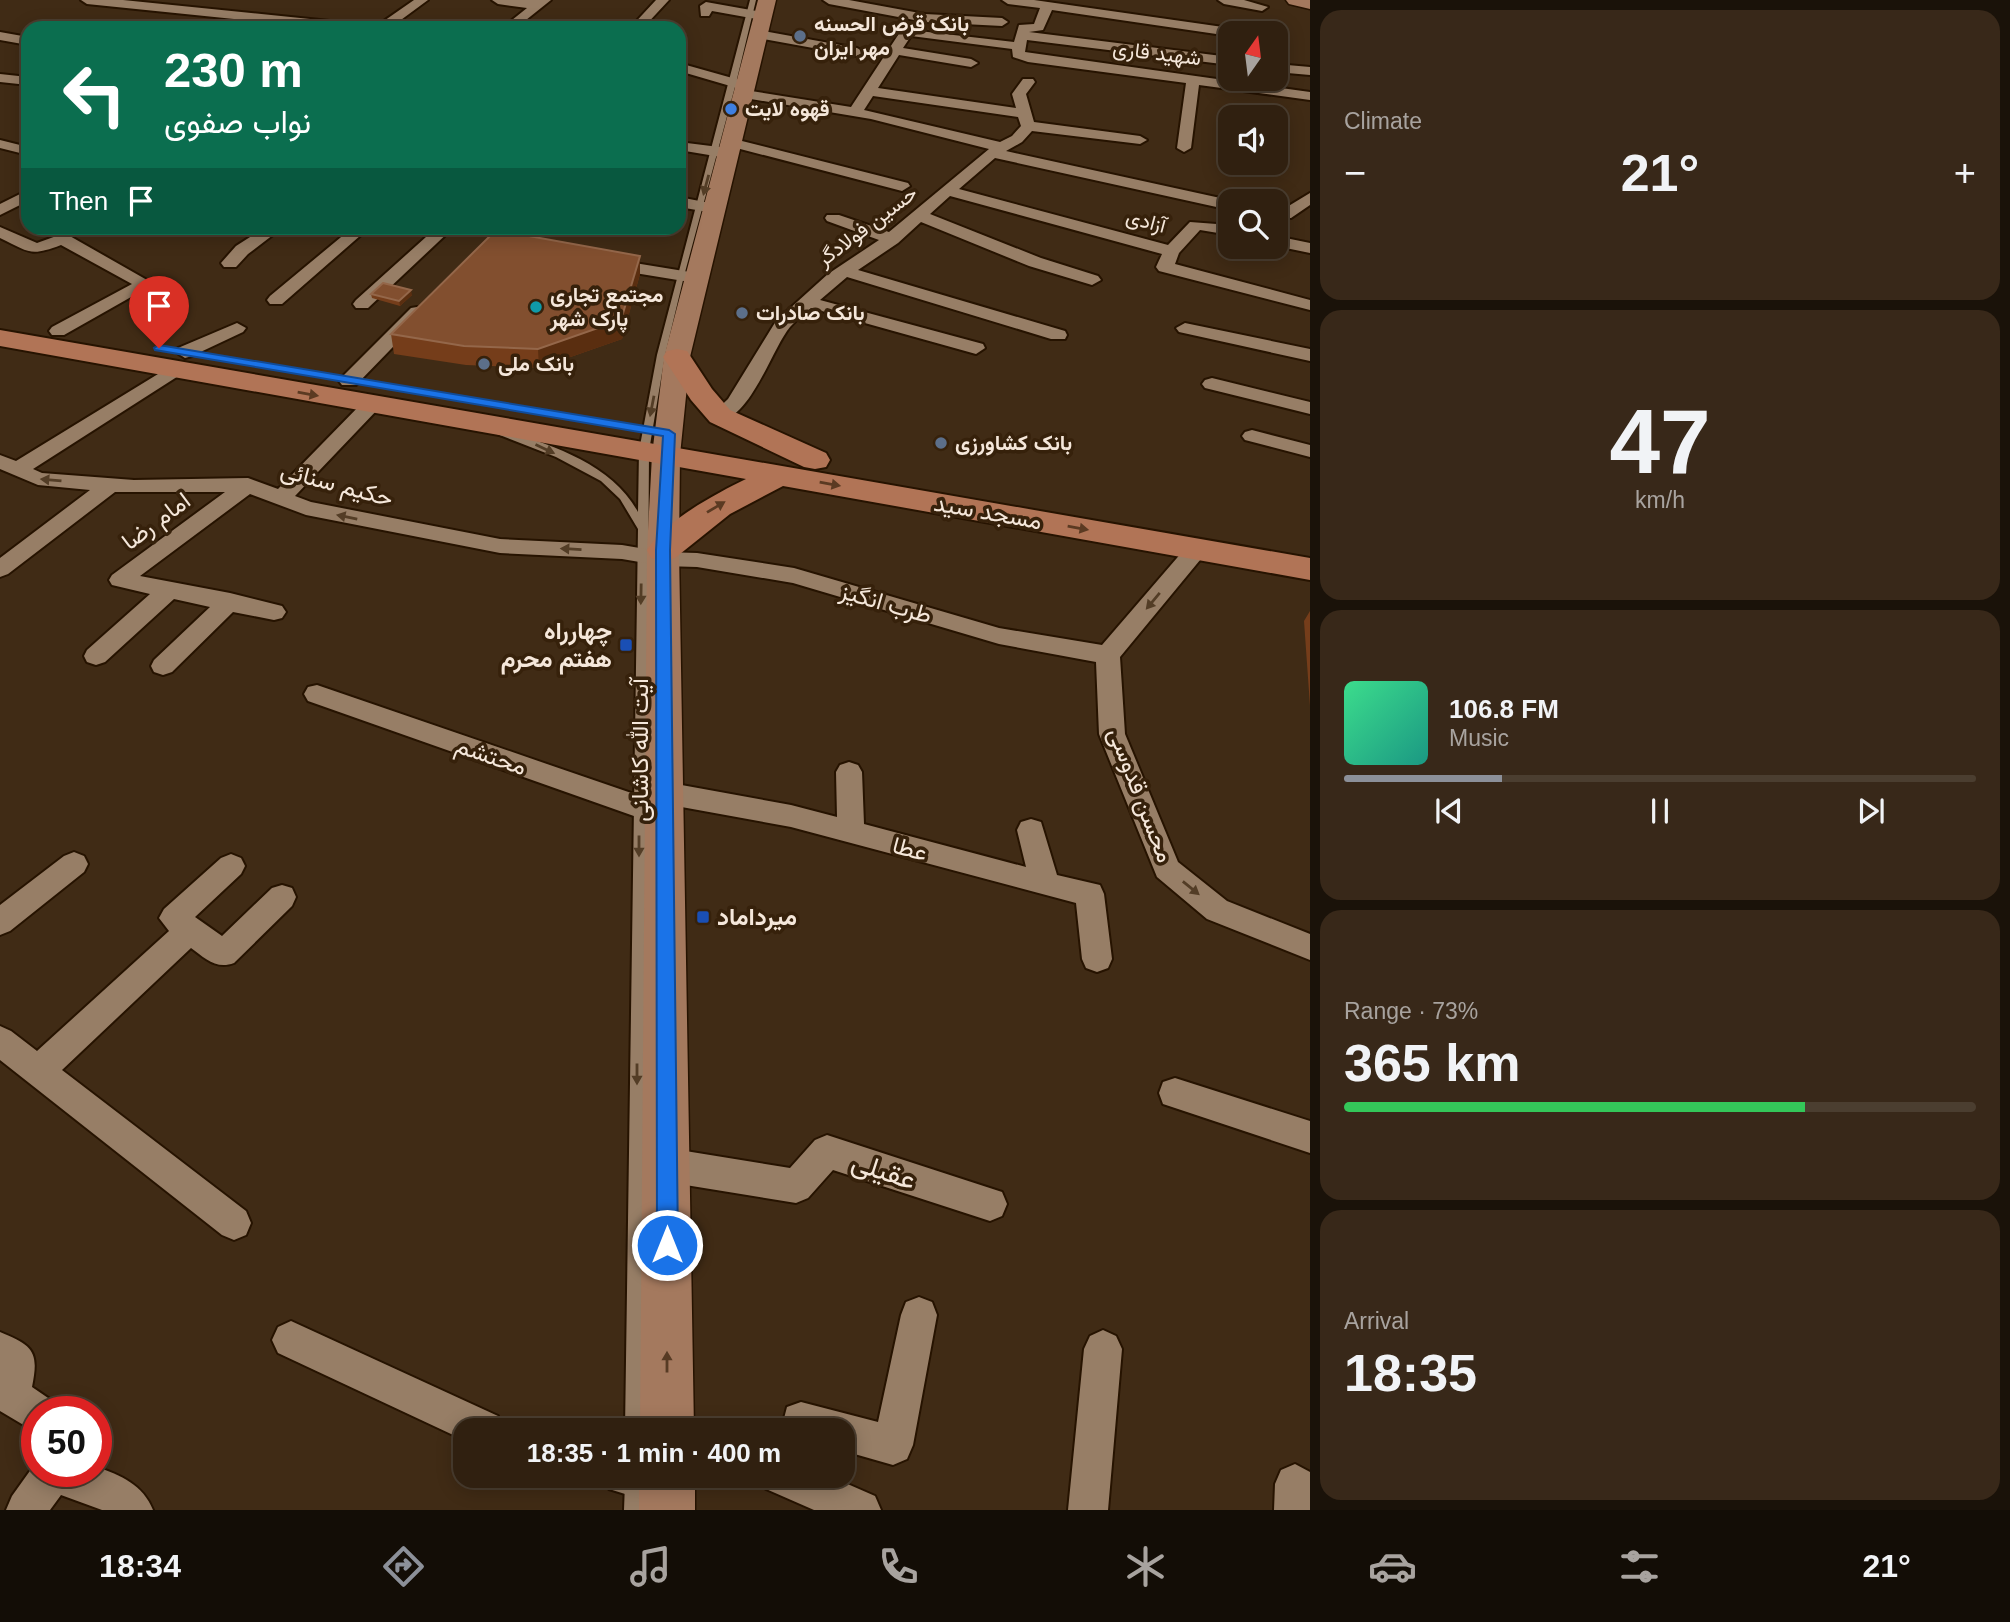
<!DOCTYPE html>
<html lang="en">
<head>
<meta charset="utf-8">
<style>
	body { margin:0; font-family:Arial,Vazirmatn,sans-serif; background:#382819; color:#f1f3f6; height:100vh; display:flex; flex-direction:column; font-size:26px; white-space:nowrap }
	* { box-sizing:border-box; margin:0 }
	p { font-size:23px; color:#a8a39f }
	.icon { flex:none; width:38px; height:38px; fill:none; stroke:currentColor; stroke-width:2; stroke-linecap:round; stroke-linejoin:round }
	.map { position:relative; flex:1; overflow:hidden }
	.sheet { display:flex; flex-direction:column; gap:10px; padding:10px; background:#1a1209; width:700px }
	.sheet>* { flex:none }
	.top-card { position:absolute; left:21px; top:21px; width:665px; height:214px; border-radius:21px; box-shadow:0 4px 18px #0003,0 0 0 2px #4b3e30; background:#0b6e4f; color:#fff; overflow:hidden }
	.needle { width:46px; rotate:14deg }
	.tools { position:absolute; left:1218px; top:21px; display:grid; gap:14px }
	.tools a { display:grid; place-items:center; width:70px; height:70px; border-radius:14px; background:#302010; box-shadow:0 4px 18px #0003,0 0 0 2px #4b3e30; font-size:35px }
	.speed { position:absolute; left:21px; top:1396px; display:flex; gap:14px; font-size:35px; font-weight:700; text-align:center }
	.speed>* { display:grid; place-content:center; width:91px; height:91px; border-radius:50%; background:#302010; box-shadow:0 4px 18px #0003,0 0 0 2px #4b3e30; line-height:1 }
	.speed .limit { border:10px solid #d22; background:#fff; color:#111 }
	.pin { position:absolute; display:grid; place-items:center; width:60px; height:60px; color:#fff; margin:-72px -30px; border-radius:50% 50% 50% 0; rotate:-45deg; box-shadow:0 0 7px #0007 }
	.pin .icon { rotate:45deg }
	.me { position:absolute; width:77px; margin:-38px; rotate:0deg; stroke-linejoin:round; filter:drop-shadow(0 0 5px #0008) }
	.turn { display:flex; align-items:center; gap:24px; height:147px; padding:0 28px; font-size:32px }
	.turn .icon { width:91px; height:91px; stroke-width:2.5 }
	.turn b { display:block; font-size:49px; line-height:60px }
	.then { display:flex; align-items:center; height:66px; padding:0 28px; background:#0003; gap:14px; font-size:26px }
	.big { font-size:52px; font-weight:700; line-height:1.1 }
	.sheet .card { flex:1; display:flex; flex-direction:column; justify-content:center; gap:10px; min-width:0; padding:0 24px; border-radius:21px; background:#382819 }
	.sheet .dial { align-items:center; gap:0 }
	.dial b { font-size:91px; line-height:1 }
	.song { display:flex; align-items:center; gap:21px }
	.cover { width:84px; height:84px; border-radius:10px; background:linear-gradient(135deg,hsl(150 70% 55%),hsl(170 70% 35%)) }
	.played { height:7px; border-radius:4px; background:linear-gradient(90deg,#8c9099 25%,#4b3e30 25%) }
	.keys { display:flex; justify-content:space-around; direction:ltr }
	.heat { display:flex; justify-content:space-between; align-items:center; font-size:38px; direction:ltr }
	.charge { height:10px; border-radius:5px; background:linear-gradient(90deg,#34c759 73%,#4b3e30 0) }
	.trip { position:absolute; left:453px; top:1418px; width:402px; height:70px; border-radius:21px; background:#302010; box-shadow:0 4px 18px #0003,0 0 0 2px #4b3e30; font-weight:700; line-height:70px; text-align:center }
	.dock { display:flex; height:112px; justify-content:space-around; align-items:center; background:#130d06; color:#a8a39f }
	.dock .icon { width:49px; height:49px }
	.dock .selected { color:#8c9099 }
	.dock b { font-size:32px; color:#f1f3f6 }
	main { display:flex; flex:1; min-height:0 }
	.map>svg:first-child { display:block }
</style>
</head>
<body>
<main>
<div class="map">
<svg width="1310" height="1510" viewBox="0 0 1310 1510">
	<rect width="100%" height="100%" fill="#402b15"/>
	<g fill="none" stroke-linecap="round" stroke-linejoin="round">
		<g stroke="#261300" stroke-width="4">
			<path id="lane" d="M750,0H756L736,83L684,276L665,355L649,451L643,1430H625L638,529L620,499L601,481L556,457L492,432L497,429C548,443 611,463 638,512L639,451L657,355Z
				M630,1475L641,1476L643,1483L642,1510H624L625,1483L627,1476Z"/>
		</g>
		<g stroke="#261300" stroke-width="4">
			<path id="street" d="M81,0H123L359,24L365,28H322L87,4Z
				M414,0H428L390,28H380L381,23Z
				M492,0H551L516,28H502L527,8L498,4Z
				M656,0H669L643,28H630Z
				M823,0H849L925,14L1002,18L1008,22L1002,26L925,22L829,4Z
				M1002,0H1034L1244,30L1245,33H1230V36L1052,10L1043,30L1029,32L1230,57V65L1027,40L1025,52L1310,92V100L1199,85L1191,148L1184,152L1177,148L1186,83L1028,62L1013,57L1012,49L911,36L903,48L971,59L978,63L971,67L899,55L878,88L1016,108L1012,94L1023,79H1033L1035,82L1026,94L1034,122L1140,136L1147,140L1140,144L1032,131L1022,142L1006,151L1234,201H1230V210L995,158L959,189L1168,245L1190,222L1230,225V235L1200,230L1179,253L1175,264L1310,300V310L1159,271L1156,267L1162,254L950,196L930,214L1041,258L1098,276L1101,280L1092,285L1029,266L921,222L898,243L858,270L1065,331L1067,335L1065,339H1051L847,277L820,300L983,344L985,348L976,354L811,308C804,314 796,320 790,327C772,348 747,429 713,420L710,416L728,399L776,321L828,274L879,240L827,221L825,218L827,215H839L889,232L989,149L871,119L739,97L737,94L744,90L679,71V63L750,83L752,86L745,90L851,107L902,29L1014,42L1019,25L1034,24L1040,8L1008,4ZM873,96L1018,117L1021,126L1012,136L1000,142L864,110Z
				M1218,0H1244L1268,7L1262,11L1224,4Z
				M706,2L762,12L768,16L762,20L712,11L709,16H701L700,6Z
				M758,30L857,48L864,52L857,56L753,37L752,34Z
				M0,32L28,37V45L0,40Z
				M1276,64L1310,67V75L1276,72Z
				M0,74L28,77V85L0,82Z
				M730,138L908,183L910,186L902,191L725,145L723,142L725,139Z
				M0,140L28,147V155L0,148Z
				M679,142L727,148L735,153L727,158L679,150Z
				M28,190V201L0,215V204Z
				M1310,193V205L1291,218H1276V208L1282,210Z
				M679,197L720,205L722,208L714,213L679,207Z
				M0,227L37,243L62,234L68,235L154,284L64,335H52L49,331L52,327L132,284L61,245C30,257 29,252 0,238Z
				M264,228H282L248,254L236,267H224L221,263L236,246Z
				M352,228H369L282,304H270L267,300L270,296Z
				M436,228H453L368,308H356L353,304L356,300Z
				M1276,236L1310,243V253L1276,246Z
				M604,258L696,273L705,278L696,283L598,267L595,263Z
				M417,307L426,312L423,316L356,385H342L339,381L342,377L411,308Z
				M237,323L246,328L243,332L192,356L185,358L176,352L178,348Z
				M1185,323L1310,349V361L1179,332L1176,328Z
				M176,363L186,369L183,373L33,469L42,473L134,480L248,478L278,489L364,401H378L381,405L378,409L295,496L311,502L500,539L622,545L663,552L697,553L794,568L999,628L1102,645L1189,544L1197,542L1205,544L1208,549L1205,554L1120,657L1125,734L1178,862L1227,901L1310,934V960L1207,919L1157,877L1099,734L1096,662L999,644L793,583L697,567L663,566L622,559L500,553L306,515L250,494L140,576L230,593L282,606L286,612L282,618L274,620L233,612L172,672L163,675L154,672L151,666L154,660L210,607L174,599L105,662L96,665L87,662L84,656L87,650L150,594L112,585L109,580L112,575L225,492H115L8,574L0,577V558L90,490L38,485L0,469V455L16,461Z
				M1212,378L1310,402V414L1205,388L1202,384L1205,380Z
				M1252,430L1310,445V457L1245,440L1242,436L1245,432Z
				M317,685L675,808L679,816L675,824L665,827L308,701L304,694L308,687Z
				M849,762L858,765L862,772L864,824L1026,867L1017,830L1021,822L1031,819L1041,822L1057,875L1100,885L1104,894L1112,959L1108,968L1097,972L1086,968L1082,959L1076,903L791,827L665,804L655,800L652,793L655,786L665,782L791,805L837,817L836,772L840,765Z
				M74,852L84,856L88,864L84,872L10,931L0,935V905L64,856Z
				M231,854L241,858L245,866L241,874L195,917L222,936L272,888L282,885L292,888L296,897L292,906L234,963C216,970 205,958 191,948L62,1070L246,1211L251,1223L246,1235L234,1240L222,1235L0,1060V1026L11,1031L37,1051L169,931L159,918L164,909L221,858Z
				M1175,1078L1310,1121V1153L1163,1104L1159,1093L1163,1082Z
				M827,1135L1002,1192L1007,1204L1002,1216L990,1221L833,1170L808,1198L796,1203L667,1182L655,1177L650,1165L655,1153L667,1148L790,1168L815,1140Z
				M919,1297L932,1302L937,1315L913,1445L907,1459L893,1465L844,1451V1430H781L787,1407L801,1402L878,1422L901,1315L906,1302Z
				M291,1321L498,1416L503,1430H466V1441L278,1353L272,1340L278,1327Z
				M1103,1330L1116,1336L1122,1349L1108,1510H1068L1084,1349L1090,1336Z
				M0,1332C34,1346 39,1352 32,1387L51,1400L56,1412H37V1433L0,1411Z
				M37,1461V1472H96V1467C121,1475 143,1485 153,1510H102L61,1495L50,1510H6L12,1496Z
				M1295,1464L1310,1472V1510H1274L1275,1484L1281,1470Z
				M603,1475H682L687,1487L681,1501L667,1507L609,1489Z
				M760,1475H827L875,1496L881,1510H814L766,1489Z"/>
		</g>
		<g stroke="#261300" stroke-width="3">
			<path id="secondary" d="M758,0H776L690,357L680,455L679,550L694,1430H640L647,550L652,455L664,357Z
				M1286,0H1310V9L1289,4Z
				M639,1475H695V1510H639Z"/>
		</g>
		<g stroke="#261300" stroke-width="4">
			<path id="primary" d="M0,330L1310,558V580L783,486L730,514L675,558L663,561L651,558L647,550C665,521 715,494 746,479L0,346Z
				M677,349L687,351L712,389L730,410L826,453L830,460L826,467L815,469L804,467L710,422L691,400L663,357L667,351Z"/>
		</g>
		<use href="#lane" fill="#977e66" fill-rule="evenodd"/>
		<use href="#street" fill="#977e66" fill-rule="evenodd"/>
		<use href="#secondary" fill="#a4795e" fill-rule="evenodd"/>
		<use href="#primary" fill="#b17456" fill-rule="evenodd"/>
	</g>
	<path fill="#753d1a" d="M640,274L622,339L539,368L466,365L394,354L391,334Z
		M371,294L412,295L400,306L372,298Z
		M1310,611V706L1304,621Z"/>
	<path fill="#5a2e10" d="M640,256V274L622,339L539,368L538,349Z
		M411,290L412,295L400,306L399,301Z"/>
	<path fill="#824f2f" stroke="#94674a" stroke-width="2" d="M496,230L640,256L621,320L538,349L464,346L391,334Z
		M383,283L411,290L399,301L371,294Z"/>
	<defs><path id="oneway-solid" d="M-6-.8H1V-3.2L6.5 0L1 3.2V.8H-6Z" transform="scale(1.75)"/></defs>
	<g fill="#533d26">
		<use href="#oneway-solid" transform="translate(706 185) rotate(105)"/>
		<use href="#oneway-solid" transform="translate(652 406) rotate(101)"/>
		<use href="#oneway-solid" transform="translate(545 449) rotate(25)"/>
		<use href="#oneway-solid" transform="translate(51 480) rotate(-175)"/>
		<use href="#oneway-solid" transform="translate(347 517) rotate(-168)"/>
		<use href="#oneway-solid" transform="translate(571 549) rotate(-177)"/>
		<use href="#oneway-solid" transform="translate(641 594) rotate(91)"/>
		<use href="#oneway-solid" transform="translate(1153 601) rotate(130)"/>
		<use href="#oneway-solid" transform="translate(639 846) rotate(90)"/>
		<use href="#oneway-solid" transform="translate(1191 888) rotate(39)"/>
		<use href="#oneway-solid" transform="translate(637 1074) rotate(90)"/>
	</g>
	<g fill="#5b3a22">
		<use href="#oneway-solid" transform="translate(308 394) rotate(10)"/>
		<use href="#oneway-solid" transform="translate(830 484) rotate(10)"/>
		<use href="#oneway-solid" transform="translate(716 507) rotate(-31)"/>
		<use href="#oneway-solid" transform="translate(1078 528) rotate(10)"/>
	</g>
	<use fill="#573b24" href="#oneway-solid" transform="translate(667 1362) rotate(-90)"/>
	<path fill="#1a73e8" stroke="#114b97" stroke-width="2" d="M159,345L669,430L675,434L670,550L678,1245L675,1252L667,1255L660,1252L657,1245L656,550L663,436L155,350L154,348Z"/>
	<g fill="#5c6f8a" stroke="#36210b" stroke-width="2.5">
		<circle cx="800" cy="36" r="7"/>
		<circle cx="742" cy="313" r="7"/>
		<circle cx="484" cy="364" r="7"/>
		<circle cx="941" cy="443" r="7"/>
	</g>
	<circle fill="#3f7fe0" stroke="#36210b" stroke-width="2.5" cx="731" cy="109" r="7"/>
	<circle fill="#0f9aa8" stroke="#36210b" stroke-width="2.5" cx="536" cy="307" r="7"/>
	<g fill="#1a4fb4" stroke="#36210b" stroke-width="2.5">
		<rect x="619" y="638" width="14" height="14" rx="3.5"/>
		<rect x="696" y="910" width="14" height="14" rx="3.5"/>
	</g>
	<g text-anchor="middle" stroke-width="7" stroke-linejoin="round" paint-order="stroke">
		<g font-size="21" font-weight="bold" fill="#f5e7da" stroke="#36210b" text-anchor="start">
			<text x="814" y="31">بانک قرض الحسنه<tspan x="814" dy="24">مهر ایران</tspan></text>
			<text x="745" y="116">قهوه لایت</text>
			<text x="550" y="302">مجتمع تجاری<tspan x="550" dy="24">پارک شهر</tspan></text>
			<text x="756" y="320">بانک صادرات</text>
			<text x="498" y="371">بانک ملی</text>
			<text x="955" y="450">بانک کشاورزی</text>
		</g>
		<g font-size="21" fill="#f5e7da" stroke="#36210b">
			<text transform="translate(1157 53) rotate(7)" y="7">شهید قاری</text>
			<text transform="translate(1146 221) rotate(15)" y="7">آزادی</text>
			<text transform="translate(867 226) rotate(-37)" y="7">حسین فولادگر</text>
		</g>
		<g font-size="24" fill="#f5e7da" stroke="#36210b">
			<text transform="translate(337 484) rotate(15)" y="8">حکیم سنائی</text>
			<text transform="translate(988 512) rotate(10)" y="8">مسجد سید</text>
			<text transform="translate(156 521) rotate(-37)" y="8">امام رضا</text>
			<text transform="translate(886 603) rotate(16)" y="8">طرب انگیز</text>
			<text transform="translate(640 750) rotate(-90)" y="8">آیت الله کاشانی</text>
			<text transform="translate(491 756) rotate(19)" y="8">محتشم</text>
			<text transform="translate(1141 795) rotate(69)" y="8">محسن قدوسی</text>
			<text transform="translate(910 849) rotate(15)" y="8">عطا</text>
		</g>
		<g font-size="24" font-weight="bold" fill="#f5e7da" stroke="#36210b" text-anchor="end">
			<text x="612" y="639">چهارراه<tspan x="612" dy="28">هفتم محرم</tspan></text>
			<text x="717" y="925" text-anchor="start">میرداماد</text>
		</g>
		<g font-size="28" fill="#f5e7da" stroke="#36210b">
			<text transform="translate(884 1170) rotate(18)" y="10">عقیلی</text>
		</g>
	</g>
</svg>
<div class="tools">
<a><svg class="needle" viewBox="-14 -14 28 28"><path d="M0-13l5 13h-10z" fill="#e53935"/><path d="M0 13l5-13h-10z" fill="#a8a39f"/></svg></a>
<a><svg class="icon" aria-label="sound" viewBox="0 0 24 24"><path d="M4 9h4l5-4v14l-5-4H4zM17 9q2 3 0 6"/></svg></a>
<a><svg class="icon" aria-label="search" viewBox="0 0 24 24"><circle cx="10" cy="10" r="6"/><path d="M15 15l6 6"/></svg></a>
</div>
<div class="speed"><div class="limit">50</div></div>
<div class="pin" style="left:159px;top:348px;background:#d93025"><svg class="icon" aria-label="arrive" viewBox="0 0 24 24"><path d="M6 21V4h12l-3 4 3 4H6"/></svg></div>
<svg class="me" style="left:667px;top:1245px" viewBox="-20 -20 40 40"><circle r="17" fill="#1a73e8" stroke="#fff" stroke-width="3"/><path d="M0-11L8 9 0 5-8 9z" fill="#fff"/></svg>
<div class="trip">18:35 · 1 min · 400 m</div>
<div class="top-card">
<div class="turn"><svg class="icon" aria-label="left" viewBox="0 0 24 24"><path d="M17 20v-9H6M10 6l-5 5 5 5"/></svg><div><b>230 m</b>نواب صفوی</div></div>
<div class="then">Then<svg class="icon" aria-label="arrive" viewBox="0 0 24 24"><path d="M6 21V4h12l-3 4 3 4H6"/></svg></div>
</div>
</div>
<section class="sheet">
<div class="card"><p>Climate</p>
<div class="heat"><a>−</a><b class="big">21°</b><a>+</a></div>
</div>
<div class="card dial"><b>47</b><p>km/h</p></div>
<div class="card">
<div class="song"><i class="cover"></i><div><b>106.8 FM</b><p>Music</p></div></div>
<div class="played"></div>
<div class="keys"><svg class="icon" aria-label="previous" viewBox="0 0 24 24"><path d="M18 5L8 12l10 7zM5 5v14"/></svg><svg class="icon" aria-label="pause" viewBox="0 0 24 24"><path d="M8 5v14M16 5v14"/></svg><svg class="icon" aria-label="next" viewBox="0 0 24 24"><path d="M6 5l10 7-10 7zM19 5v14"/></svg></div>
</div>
<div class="card"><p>Range · 73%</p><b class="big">365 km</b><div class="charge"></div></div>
<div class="card"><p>Arrival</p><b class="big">18:35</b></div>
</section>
</main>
<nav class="dock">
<b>18:34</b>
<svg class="icon selected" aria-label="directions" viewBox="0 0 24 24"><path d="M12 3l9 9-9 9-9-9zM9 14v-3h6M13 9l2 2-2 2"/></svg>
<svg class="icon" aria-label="music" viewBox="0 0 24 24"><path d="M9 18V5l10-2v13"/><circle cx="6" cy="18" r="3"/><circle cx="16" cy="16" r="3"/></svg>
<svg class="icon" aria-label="phone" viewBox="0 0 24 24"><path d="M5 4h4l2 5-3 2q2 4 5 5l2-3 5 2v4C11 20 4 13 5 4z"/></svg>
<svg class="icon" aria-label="climate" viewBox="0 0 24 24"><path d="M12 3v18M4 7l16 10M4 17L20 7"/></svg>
<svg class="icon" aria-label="car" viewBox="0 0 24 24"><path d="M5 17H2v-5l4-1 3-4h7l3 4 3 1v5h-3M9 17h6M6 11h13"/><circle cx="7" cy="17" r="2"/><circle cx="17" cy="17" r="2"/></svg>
<svg class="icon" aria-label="filters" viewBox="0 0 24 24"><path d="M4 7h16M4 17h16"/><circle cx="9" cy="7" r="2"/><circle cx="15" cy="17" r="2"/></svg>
<b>21°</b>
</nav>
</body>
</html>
